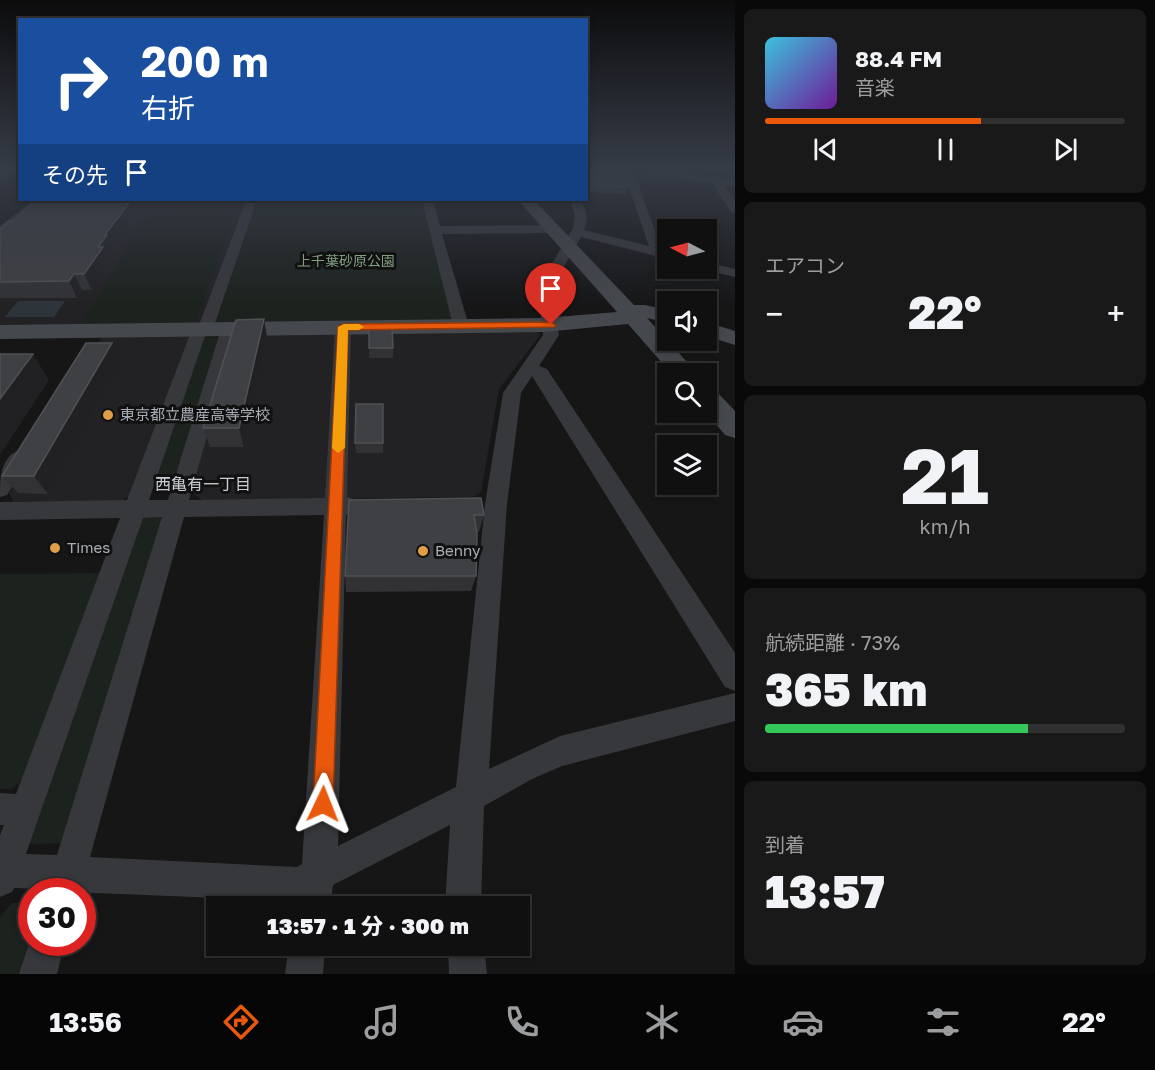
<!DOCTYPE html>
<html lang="ja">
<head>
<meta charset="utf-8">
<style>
	body { margin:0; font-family:"Golos Text","Noto Sans JP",sans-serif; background:#19191a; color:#f1f3f6; height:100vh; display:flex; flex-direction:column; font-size:22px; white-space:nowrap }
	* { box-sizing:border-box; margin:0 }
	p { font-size:20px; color:#9c9d9f }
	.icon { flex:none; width:33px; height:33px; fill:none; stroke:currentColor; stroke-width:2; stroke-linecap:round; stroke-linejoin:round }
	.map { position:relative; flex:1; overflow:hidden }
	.sheet { display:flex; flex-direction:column; gap:9px; padding:9px; background:#090909; width:420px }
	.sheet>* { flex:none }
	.banner { position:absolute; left:18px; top:18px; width:570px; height:183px; border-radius:0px; box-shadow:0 3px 9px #0003,0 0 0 2px #303031; background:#1a4fa0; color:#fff; overflow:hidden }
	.needle { width:39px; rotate:276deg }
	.fabs { position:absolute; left:657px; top:219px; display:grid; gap:12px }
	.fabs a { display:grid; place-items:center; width:60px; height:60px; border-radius:0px; background:#101011; box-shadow:0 3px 9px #0003,0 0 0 2px #303031; font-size:30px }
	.speed { position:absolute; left:18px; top:878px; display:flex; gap:12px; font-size:30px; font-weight:700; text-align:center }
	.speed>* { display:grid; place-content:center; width:78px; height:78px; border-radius:50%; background:#101011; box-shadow:0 3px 9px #0003,0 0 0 2px #303031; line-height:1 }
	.speed .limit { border:9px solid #d22; background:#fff; color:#111 }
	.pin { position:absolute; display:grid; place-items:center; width:51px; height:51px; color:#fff; margin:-62px -26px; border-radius:50% 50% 50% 0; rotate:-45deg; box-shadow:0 0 6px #0007 }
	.pin .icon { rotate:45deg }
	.me { position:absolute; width:66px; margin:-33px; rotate:2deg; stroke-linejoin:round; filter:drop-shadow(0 0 4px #0008) }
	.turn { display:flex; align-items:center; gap:21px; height:126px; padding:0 24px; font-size:27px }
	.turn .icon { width:78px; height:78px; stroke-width:2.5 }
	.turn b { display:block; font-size:42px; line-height:51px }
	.then { display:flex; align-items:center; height:57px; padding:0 24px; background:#0003; gap:12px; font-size:22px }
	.big { font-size:45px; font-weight:800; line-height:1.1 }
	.sheet .widget { flex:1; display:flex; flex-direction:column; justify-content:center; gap:9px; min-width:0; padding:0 21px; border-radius:9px; background:#19191a }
	.sheet .dial { align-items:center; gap:0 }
	.dial b { font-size:78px; line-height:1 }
	.song { display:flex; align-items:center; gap:18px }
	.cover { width:72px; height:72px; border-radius:9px; background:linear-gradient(135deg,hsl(190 70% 55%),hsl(280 70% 35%)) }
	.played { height:6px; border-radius:3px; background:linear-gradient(90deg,#ea580c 60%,#303031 60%) }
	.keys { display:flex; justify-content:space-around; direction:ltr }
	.heat { display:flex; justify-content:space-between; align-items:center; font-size:33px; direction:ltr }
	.charge { height:9px; border-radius:4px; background:linear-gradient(90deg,#34c759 73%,#303031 0) }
	.trip { position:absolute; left:206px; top:896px; width:324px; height:60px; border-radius:0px; background:#101011; box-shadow:0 3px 9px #0003,0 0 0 2px #303031; font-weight:800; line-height:60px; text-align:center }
	.tabs { display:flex; height:96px; justify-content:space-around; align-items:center; background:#060607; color:#9c9d9f }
	.tabs .icon { width:42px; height:42px }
	.tabs .active { color:#ea580c }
	.tabs b { font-size:27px; color:#f1f3f6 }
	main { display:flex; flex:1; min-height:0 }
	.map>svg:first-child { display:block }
</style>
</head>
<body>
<main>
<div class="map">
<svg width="735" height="974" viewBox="0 0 735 974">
	<rect width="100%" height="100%" fill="#161617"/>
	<path fill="#222224" d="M45,200H245L201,321L193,325L187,335L190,338L131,495L119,502L13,501L9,493L108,326L0,327V239Z
		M532,330L540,334L538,338L499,389L481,492L473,497L202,500L191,492L233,339L245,333Z"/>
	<path fill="#1c221d" d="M257,200H423L455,317L449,322L220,324L215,321Z
		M185,202H239L231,224H173Z
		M149,213H176L170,225H231L196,320L191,322L81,323Z
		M204,337L221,338L179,479H152Z
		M161,517L166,522L62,843L33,844L24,838L141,518Z
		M102,573L26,775L12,789H0V574Z
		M12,903H31L32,942L24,974H0V917Z"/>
	<path fill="#2d353a" d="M18,301H65L54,317H5Z"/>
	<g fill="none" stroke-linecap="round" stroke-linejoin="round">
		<path fill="#37383c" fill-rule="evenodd" d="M13,170L0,179L1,170Z
			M623,170H661L735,180V186L724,185L735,201V213L731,212L712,183L634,173L662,250L668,251V259L581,237L551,289L559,335L539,366L547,369L735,653V691L725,687L532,376L521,393L507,504L489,769L560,736L735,693V721L562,766L532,779L484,806L481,906H445L450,825L333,885L330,906H294L295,901L46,891V889L14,888L12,892L0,897V835L4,825H0V793L16,794L120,518L0,520V502L127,500L192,329L199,325L246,200H257L213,329L206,333L149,500H168L221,329L229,324L237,329L189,500L325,498L335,327L343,322L348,324L351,327L347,497L356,500L359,506L356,512L346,515L338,846L456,787L485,504L503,393L543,335L537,289L573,228L575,216L570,200H580C587,210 589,219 584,230L649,246ZM324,515L302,864L297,867L90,857L184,517ZM162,517L57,855L26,854L143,518Z
			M34,200H46L4,235L0,236V226Z
			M422,200H433L440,226L553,225L559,229L553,233L442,234L469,326L461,331L453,326Z
			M706,262L735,269V277L701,269L706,268Z
			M20,450L27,452L30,457L7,495L0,497C0,480 0,456 20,450Z
			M32,935V942H65L57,974H19Z
			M289,945H325L323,974H285Z
			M448,945H484L487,974H449Z"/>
		<path fill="#45484c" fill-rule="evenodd" d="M518,200H534L634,305H645L668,310V323L647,318L698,374H672L628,324L544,332L0,339V325L544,318L617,312Z
			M706,322L735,331V345L706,336Z
			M706,388L715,390L735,411V438L725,435L706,412Z"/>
	</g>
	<path fill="#323235" d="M586,170L628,187L625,194L586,192Z
		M144,203L113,248L114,251L108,259L109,263L92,290H82L77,298H0V230Z
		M264,319L267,338L244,447H210L203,428Z
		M369,328L393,348V358H369Z
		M121,362L48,494L18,493L2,476Z
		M355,443H383V453H356Z
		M349,500L484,515L479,532H476V576L471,591L346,592L345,576Z"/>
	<path fill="#212123" d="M131,200H143L144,203L113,248L114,251L108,259L109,263L92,290L84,274L105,235Z
		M74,274L82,290L77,298L69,281Z
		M264,319L267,338L244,447L239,428Z
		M112,343L121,362L48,494L34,476Z
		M33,354L49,380L0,455V399Z"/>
	<path fill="#3f4043" stroke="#4f5155" stroke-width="1.5" d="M586,170H621L628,187L586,185Z
		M36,200H131L105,235H107L98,247H103L84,274H74L69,281L0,282V230L8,222L15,220Z
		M264,319L239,428H203L236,320Z
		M369,328H392L393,348H369Z
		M86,343H112L34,476H2Z
		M0,354H33L0,399Z
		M356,404H383V443H355Z
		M481,498L484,515H474L477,534L476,576H345L349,500Z"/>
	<linearGradient id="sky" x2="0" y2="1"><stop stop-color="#0c0c0d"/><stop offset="0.55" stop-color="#363c47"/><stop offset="1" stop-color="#363c47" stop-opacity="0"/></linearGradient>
	<rect width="735" height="307" fill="url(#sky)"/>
	<path fill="#ea580c" stroke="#983908" stroke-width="1.5" d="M551,322L556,325L554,327L348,330L333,804L330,811L323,815L316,811L313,804L338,327L344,324Z"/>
	<path fill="#f59e0b" d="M344,324H359L364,327L359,330H348L345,448L338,453L332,448L338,327Z"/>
	<g fill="#df9f47" stroke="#111112" stroke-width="2">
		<circle cx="108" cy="415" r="6"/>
		<circle cx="55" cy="548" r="6"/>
		<circle cx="423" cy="551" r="6"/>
	</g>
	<g text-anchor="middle" stroke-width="6" stroke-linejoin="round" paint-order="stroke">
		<g font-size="14" fill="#839f82" stroke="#111112">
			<text x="346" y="266">上千葉砂原公園</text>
		</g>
		<g font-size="15" fill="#a9aeb6" stroke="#111112" text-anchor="start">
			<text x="120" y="420">東京都立農産高等学校</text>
			<text x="67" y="553">Times</text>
			<text x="435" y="556">Benny</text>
		</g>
		<g font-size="16" fill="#cacdd3" stroke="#111112">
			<text x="203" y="490">西亀有一丁目</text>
		</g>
	</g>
</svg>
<div class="fabs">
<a><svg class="needle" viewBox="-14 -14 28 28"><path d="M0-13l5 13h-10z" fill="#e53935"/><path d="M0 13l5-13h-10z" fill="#9c9d9f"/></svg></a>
<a><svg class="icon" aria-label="sound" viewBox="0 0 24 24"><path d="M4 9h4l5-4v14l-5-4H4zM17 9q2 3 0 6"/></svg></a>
<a><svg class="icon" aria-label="search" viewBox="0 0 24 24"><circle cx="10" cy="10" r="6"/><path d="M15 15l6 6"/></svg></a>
<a><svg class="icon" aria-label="layers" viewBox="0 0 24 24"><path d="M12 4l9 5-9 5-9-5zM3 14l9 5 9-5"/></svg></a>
</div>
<div class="speed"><div class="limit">30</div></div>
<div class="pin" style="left:551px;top:325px;background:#d93025"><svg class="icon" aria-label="arrive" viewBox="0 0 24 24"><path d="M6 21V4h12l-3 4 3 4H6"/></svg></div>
<svg class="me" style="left:323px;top:804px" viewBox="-20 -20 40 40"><path d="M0-17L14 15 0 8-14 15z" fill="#ea580c" stroke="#fff" stroke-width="4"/></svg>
<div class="trip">13:57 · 1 分 · 300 m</div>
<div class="banner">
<div class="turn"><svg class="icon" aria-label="right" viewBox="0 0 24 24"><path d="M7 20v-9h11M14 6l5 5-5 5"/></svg><div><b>200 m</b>右折</div></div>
<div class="then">その先<svg class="icon" aria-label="arrive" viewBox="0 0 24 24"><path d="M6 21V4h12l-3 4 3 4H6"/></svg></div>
</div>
</div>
<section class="sheet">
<div class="widget">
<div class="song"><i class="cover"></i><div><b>88.4 FM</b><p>音楽</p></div></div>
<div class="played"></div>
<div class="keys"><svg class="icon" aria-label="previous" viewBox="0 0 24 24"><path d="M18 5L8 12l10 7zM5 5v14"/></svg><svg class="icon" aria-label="pause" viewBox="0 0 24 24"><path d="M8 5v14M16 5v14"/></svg><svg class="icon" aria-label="next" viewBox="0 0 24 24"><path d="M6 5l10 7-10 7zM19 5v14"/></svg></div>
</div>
<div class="widget"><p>エアコン</p>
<div class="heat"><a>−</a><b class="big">22°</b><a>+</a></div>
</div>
<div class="widget dial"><b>21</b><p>km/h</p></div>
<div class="widget"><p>航続距離 · 73%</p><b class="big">365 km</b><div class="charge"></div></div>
<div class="widget"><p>到着</p><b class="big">13:57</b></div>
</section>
</main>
<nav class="tabs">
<b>13:56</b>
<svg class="icon active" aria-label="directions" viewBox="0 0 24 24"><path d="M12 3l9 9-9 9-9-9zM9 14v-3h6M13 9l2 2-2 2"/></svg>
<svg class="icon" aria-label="music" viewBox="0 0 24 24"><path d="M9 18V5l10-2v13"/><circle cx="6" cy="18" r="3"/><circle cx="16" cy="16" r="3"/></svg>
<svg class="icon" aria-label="phone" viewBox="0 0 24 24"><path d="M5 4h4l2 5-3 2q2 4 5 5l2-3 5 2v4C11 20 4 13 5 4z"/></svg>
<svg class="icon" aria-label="climate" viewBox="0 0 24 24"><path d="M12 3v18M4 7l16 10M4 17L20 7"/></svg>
<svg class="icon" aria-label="car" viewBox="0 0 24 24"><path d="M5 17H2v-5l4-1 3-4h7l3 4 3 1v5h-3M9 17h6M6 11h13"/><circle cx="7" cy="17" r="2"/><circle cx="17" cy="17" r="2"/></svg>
<svg class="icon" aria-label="filters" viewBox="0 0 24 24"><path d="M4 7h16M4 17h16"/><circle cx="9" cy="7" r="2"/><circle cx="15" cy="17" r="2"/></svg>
<b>22°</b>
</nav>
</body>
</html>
